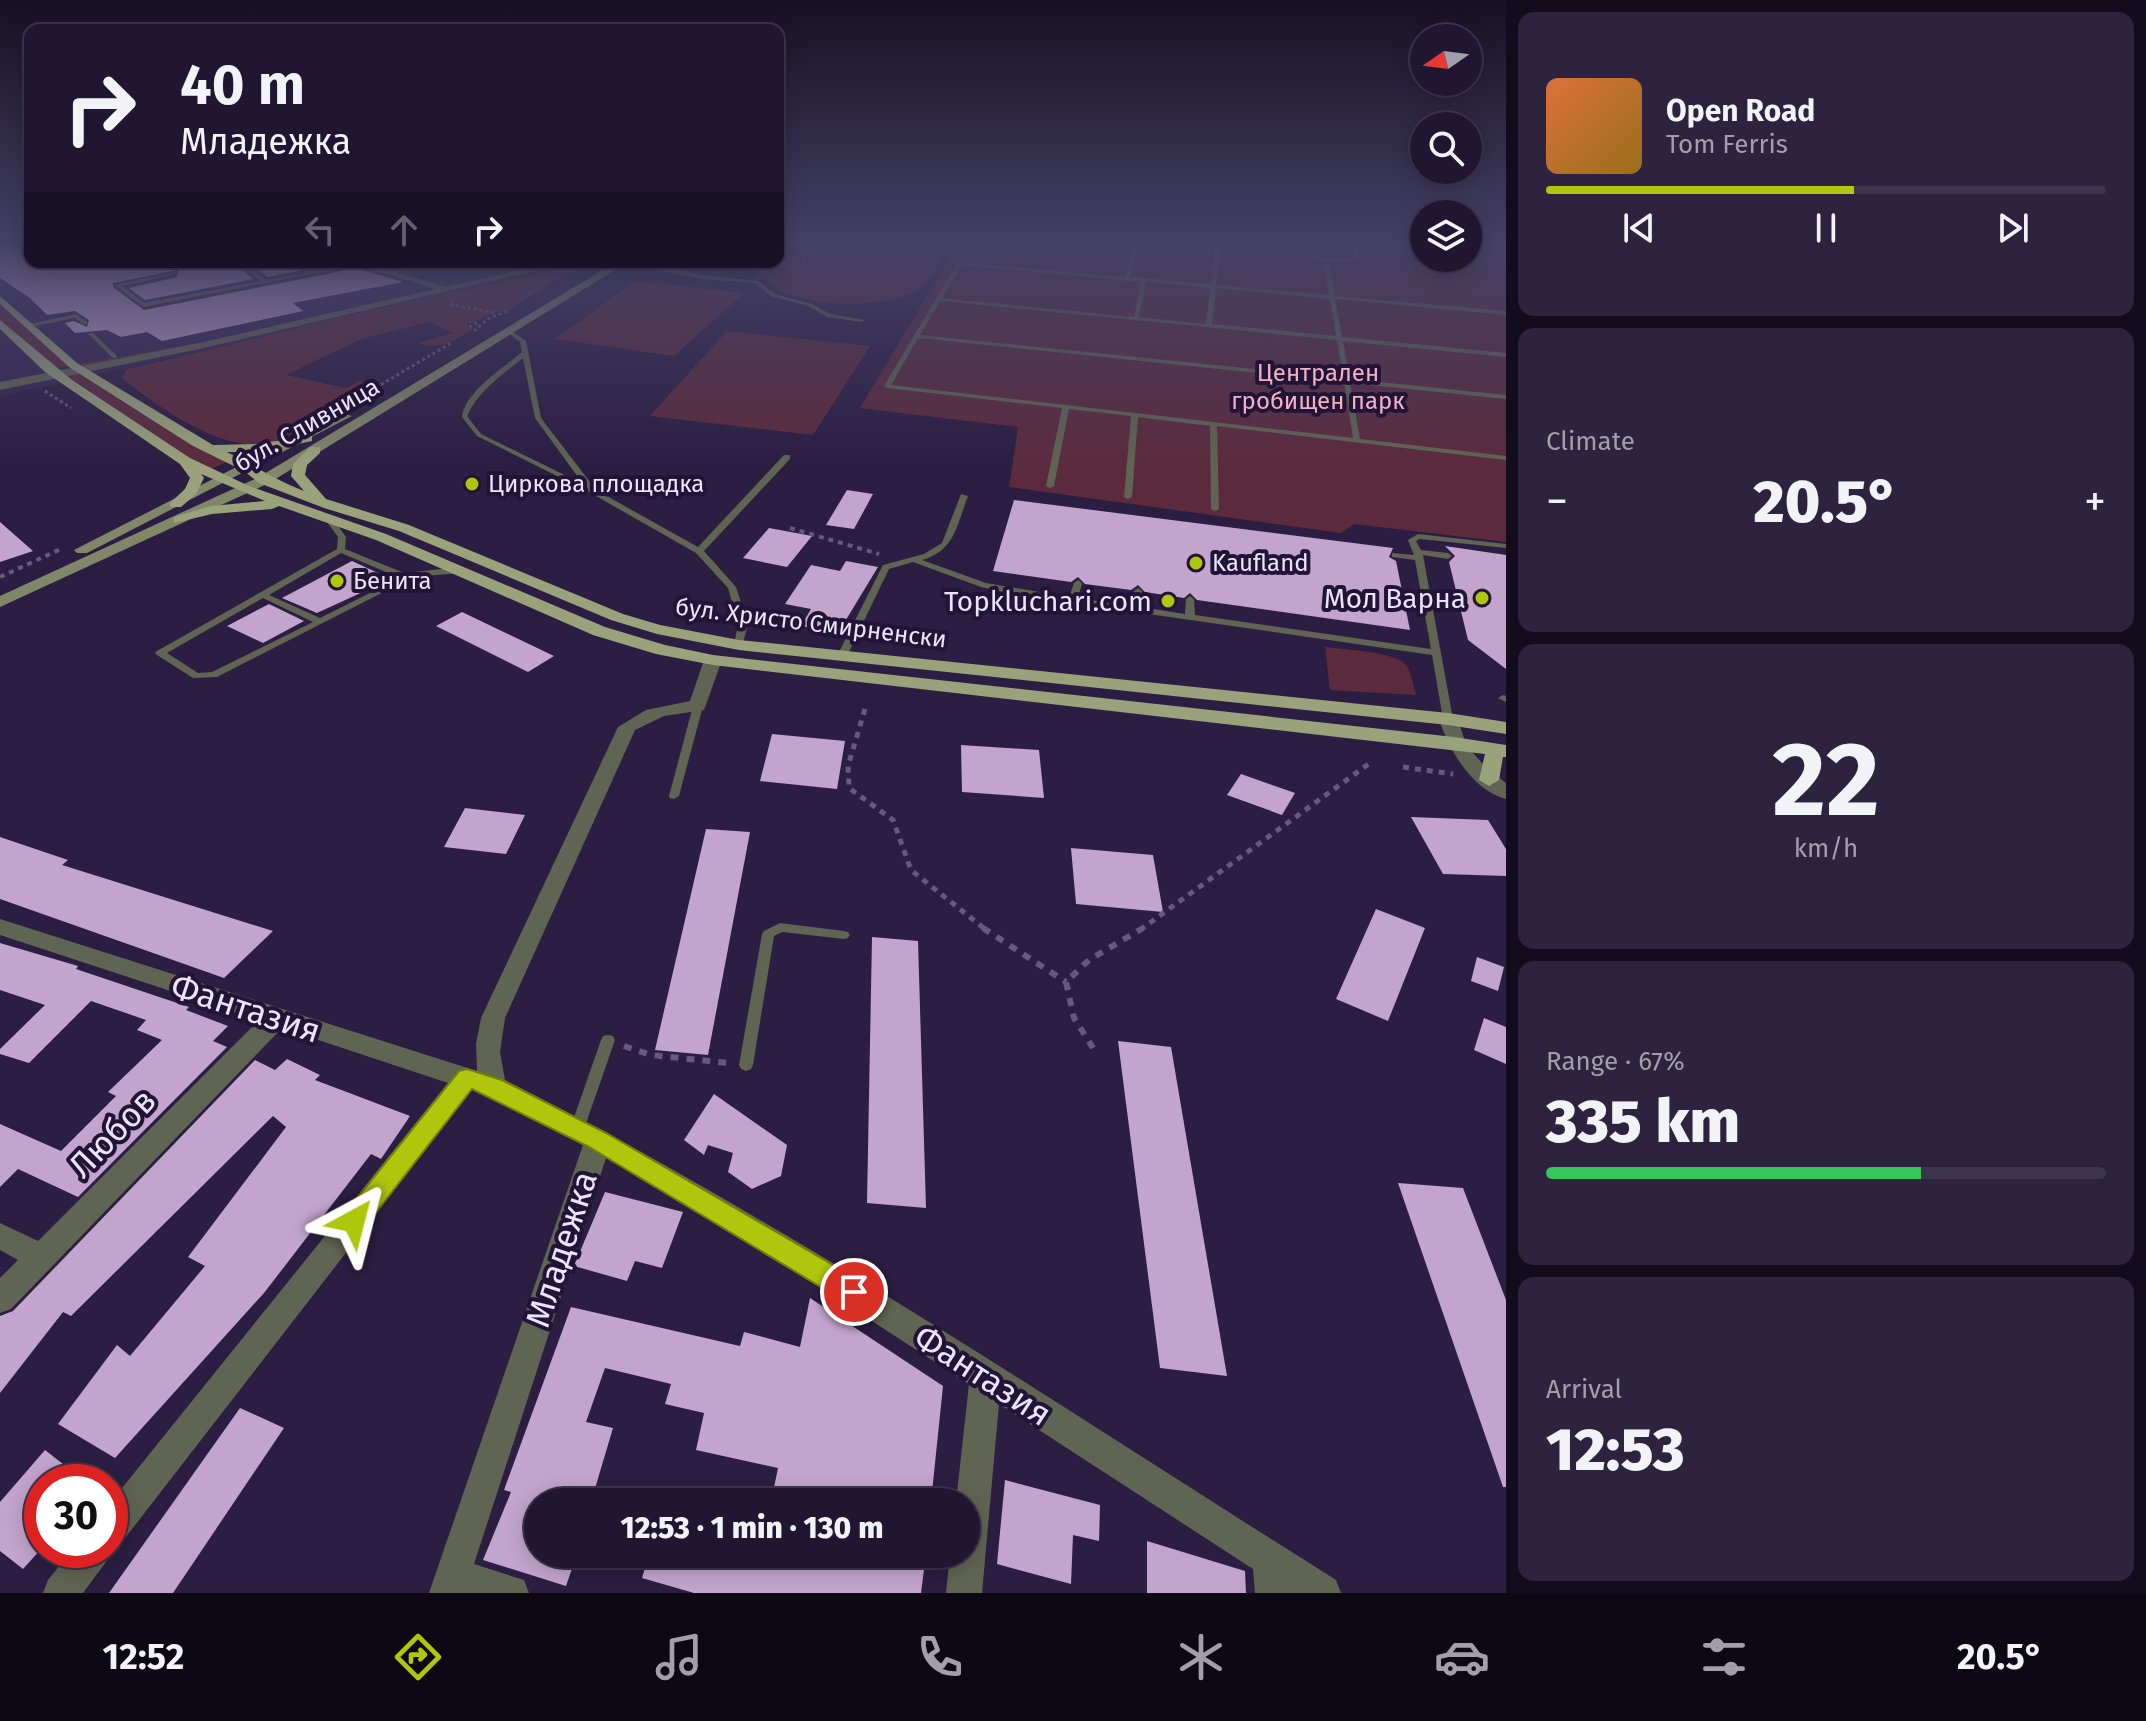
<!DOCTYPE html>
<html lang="en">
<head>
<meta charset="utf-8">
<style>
	body { margin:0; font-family:"Fira Sans",sans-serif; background:#2d233e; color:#f1f3f6; height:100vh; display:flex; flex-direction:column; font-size:30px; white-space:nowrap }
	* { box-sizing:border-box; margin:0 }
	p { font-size:26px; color:#a29fac }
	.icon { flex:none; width:44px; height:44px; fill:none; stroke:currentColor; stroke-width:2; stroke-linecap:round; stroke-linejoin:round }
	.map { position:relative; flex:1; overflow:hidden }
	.panel { display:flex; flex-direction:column; gap:12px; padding:12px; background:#120c1c; width:640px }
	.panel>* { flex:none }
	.guide { position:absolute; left:24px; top:24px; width:760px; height:244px; border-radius:16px; box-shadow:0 4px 20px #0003,0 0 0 2px #3d354d; background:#201632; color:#f1f3f6; overflow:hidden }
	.needle { width:52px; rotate:256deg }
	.tools { position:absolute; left:1410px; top:24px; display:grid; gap:16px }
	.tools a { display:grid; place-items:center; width:72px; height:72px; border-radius:50%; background:#201632; box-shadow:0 4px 20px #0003,0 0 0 2px #3d354d; font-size:40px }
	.speed { position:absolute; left:24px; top:1464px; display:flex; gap:16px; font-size:40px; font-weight:700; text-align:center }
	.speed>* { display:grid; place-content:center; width:104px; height:104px; border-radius:50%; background:#201632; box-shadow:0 4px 20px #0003,0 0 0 2px #3d354d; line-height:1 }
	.speed .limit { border:12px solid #d22; background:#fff; color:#111 }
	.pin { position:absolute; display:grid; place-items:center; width:68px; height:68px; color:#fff; margin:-34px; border:4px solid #fff; border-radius:50%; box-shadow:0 2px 8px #0007 }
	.me { position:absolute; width:88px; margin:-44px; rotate:38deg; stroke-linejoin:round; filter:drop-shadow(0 0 6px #0008) }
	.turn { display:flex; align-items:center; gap:28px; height:168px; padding:0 24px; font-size:36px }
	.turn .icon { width:104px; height:104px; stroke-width:2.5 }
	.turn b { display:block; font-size:56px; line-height:68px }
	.lanes { display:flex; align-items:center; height:76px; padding:0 24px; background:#0003; justify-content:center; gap:40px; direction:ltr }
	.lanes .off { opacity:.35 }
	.big { font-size:60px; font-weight:800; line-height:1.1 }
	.panel .widget { flex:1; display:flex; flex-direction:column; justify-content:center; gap:12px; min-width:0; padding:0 28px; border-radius:16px; background:#2d233e }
	.panel .dial { align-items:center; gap:0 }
	.dial b { font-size:104px; line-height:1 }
	.song { display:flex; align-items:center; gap:24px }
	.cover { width:96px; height:96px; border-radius:12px; background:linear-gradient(135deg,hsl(20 70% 55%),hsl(40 70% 35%)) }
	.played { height:8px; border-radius:4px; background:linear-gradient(90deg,#aec60c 55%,#3d354d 55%) }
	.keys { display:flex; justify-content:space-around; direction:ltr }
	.heat { display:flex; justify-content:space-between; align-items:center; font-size:44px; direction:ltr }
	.charge { height:12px; border-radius:6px; background:linear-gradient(90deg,#34c759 67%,#3d354d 0) }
	.trip { position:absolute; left:524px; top:1488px; width:456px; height:80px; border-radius:40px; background:#201632; box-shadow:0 4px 20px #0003,0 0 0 2px #3d354d; font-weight:800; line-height:80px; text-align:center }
	.dock { display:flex; height:128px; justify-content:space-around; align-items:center; background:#0d0914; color:#a29fac }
	.dock .icon { width:56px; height:56px }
	.dock .active { color:#aec60c }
	.dock b { font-size:36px; color:#f1f3f6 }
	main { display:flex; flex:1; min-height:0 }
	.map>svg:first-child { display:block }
</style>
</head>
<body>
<main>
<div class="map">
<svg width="1506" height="1593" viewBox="0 0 1506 1593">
	<rect width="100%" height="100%" fill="#2b1e42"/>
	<path fill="#34254f" d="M0,244H30V262H588L0,397Z"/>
	<path fill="#5b2b3d" d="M778,244H951C942,257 933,280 920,289C890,310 790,310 767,280L755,279L761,271L729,267L735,262H778Z
		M958,244H1424V258H1468V244H1506V542L1354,524L1341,533L1009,487L1018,427L860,408Z
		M584,264L506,311L491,313L466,326L473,329C454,340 441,351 419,343L452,333L430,322L361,339L286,375L346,388L361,380L365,391C339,406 299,434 272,442C226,456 156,406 122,378L127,369L145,365L358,313Z
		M635,281L744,293L674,356L555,339Z
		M0,299L73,365L226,338L83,370L231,460L206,471L57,375L80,370L73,365L49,370L0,323Z
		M727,331L870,346L813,435L650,416Z
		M1325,647C1343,650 1395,651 1406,665C1412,673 1413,686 1416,695L1330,690Z"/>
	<path fill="#c2a4cc" d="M0,244H16L22,249L30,247V262H233L254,279L145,300L129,288L177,277L178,270L113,283V287L144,310L357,268L403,282L293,303L303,311L162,341L147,332L121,337L107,330L75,333L65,323L74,321L87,327L89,320L75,311L47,315L30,298L0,278Z
		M247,262H343L268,277Z
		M847,490L873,494L854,529L826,525Z
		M1014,500L1393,548L1389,557L1396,561L1410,630L1197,600L1190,593L1184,598L1145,592L1138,585L1131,590L1085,584L1078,577L1071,582L993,571Z
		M0,522L33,551L0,562Z
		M769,528L812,536L787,567L743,558Z
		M1445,546L1506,555V669L1468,640L1449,562L1455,556Z
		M352,561L391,579L317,613L282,598Z
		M846,561L878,567L838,633L801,626L811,609L785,604L811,565L840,571Z
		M269,604L304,621L263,643L227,626Z
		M462,612L554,656L528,672L436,626Z
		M772,734L845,741L837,789L760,781Z
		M961,745L1039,750L1044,798L962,792Z
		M1241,774L1295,793L1282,815L1227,795Z
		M465,808L525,815L506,854L444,847Z
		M1411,817L1488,820L1506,849V876L1443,874Z
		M706,829L750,832L708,1055L655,1050Z
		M0,837L68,860L62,865L273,931L224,978L0,899Z
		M1071,848L1153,855L1163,912L1076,904Z
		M1376,909L1425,928L1388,1021L1336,999Z
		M872,937L918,941L926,1208L867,1203Z
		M0,943L78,966L76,969L189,1007L186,1010L228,1026L213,1041L227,1047L78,1197L18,1169L0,1187V1124L61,1151L116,1096L108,1092L162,1040L137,1030L146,1020L91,1001L29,1063L0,1054V1049L45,1005L0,990Z
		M1477,957L1504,967L1498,991L1471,981Z
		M1484,1018L1506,1027V1064L1474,1050Z
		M1118,1041L1171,1047L1227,1376L1160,1368Z
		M287,1059L320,1075L315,1080L410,1116L381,1159L371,1154L264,1293L115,1458L58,1424L117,1345L130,1356L205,1266L188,1257L286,1127L273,1116L71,1316L63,1312L0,1393V1316L13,1311L255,1060L275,1070Z
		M714,1094L787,1145L781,1176L752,1189L728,1172L733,1153L708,1145L704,1155L684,1140Z
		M1398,1183L1463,1188L1506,1300V1487H1503Z
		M605,1192L683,1212L662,1268L635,1261L627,1281L574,1266Z
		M810,1298L943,1386L931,1502H771L778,1468L696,1450L704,1413L665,1404L671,1384L605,1368L586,1422L613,1428L591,1502H538V1554H577L566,1586L483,1560L511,1492L504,1490L571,1307L740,1346L744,1332L800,1347Z
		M240,1408L284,1428L173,1593H109Z
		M45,1450L86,1482H42V1548L23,1569L0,1551V1502Z
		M1005,1480L1100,1505L1099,1541L1073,1535L1071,1584L997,1564Z
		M1147,1541L1245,1571L1246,1593H1147Z
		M649,1554H926L921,1593H694L642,1578Z"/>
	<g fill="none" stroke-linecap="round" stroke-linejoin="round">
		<path stroke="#655a7b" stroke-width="3" stroke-dasharray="3 3" stroke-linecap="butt" d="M450,304L495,313
			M469,327L478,322
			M474,331L489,318L509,311
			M45,391L71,408
			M350,403L451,343"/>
		<path stroke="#655a7b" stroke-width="4" stroke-dasharray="5 5" stroke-linecap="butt" d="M790,528L879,554
			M0,577L63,548"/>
		<path stroke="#655a7b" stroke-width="5" stroke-dasharray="6 6" stroke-linecap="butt" d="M865,709L848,766L849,788L893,820L911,870L986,930
			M1403,767L1453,774
			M1140,930L1370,763"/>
		<path stroke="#655a7b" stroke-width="6" stroke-dasharray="8 8" stroke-linecap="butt" d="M983,928L1066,982
			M624,1046L651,1055L728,1063
			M1093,1048L1074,1018L1066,982L1089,960L1143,928"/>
		<path fill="#606452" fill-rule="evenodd" d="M1135,244H1139L1130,277L1211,284L1215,249L1172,245L1170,244L1215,246L1216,244H1220V246L1296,252L1294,244H1298L1300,250C1318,259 1337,262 1355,255L1353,244H1357L1360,257L1344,262H1329L1335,296L1506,311V315L1335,299L1342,337L1506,353V357L1343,341L1350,379L1506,395V399L1350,383L1360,439L1506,456V460L1217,426L1219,509L1215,511L1211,509L1210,426L1138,417L1132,497L1128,499L1124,497L1131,416L1069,409L1054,486L1050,488L1046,486L1062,408L887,388L884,386L958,262L1125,277ZM1220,249L1302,255L1324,262L1329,295L1216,285ZM962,265L1127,281H1141L1134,317L942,298ZM1146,282L1210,288L1206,324L1139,317ZM1216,288L1330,299L1336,336L1212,324ZM940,301L1337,340L1343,378L920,335ZM918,338L1344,382L1353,438L891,385Z
			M1468,245L1506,248V252L1468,249Z
			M236,262H242L267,280L359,262L362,264L143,307L115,285L176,272V274L122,286L144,303L261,281Z
			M419,262H428L393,273L388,272Z
			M649,262H656L650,265L702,275L758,281L775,294L812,304L830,314L865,320L862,322L827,317L808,306L771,296L755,283L702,279L643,267V265Z
			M76,314L87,322V324H83L75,318L29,327L26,325Z
			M510,330L526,341L541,418L596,490L698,547L784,455H790V459L704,551L736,587L748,624L742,647L739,648L734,645L738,624L728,588L696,553L589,492L477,436L462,417C465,392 503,368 522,352L520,342L507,332ZM523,358L535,418L583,484L481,434L467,416C478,391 503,374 523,358Z
			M89,333H93L117,356V358H113L89,335Z
			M961,494L968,496C957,524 955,551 922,560L986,583L1069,597L1074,583L1078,580L1082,583L1078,598L1132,606L1134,591L1138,588L1142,591L1141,607L1185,614L1186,599L1190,596L1194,599L1195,615L1431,649L1415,560L1392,557V553L1414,555L1408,540L1418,534L1506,544V548L1420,539L1416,541L1421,550L1448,553L1452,556L1448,559L1423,555L1453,719L1448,722L1443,719L1432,655L1017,595L981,587L913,562L889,569L847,656L842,659L839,658L837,656L883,565L924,554L942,543Z
			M328,520H334L346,537L345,549L404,573L460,567L464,570L460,573L413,577L217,677L193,678L157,655L155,653L157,651L337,549L338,537L327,522ZM341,553L400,578L320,618L269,595ZM263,598L313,622L212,672L198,673L167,653Z
			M1503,695L1506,696V702L1498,698Z
			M698,703L703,706L679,796L674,799L670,798L669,796L693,706Z
			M780,923L844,931L848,932L850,935L848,938L844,939L782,932L774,936L753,1065L751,1069L746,1071L741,1069L739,1065L762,934L764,931Z
			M608,1035L613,1036L615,1040L584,1129L582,1133L577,1135L572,1133L570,1129L601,1040L603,1036Z"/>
		<path fill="#606452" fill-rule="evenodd" d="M348,262H363L446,287L555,262H572L204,348L0,390V382L204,342L435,289Z
			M713,655L722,660L704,710L664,716L635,730L505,1018L500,1052L505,1080C794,1226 1062,1408 1336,1580L1341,1593H1255L1253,1569L999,1404L982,1593H946L950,1554H966V1502H956L969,1384L818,1286L606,1158L474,1564L524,1580L529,1593H429L583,1145L483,1091L472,1090L122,1542L110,1547L111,1550L106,1562L83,1593H43L48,1580L72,1550H110V1503L448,1083L282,1028L11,1309L0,1313V1278L18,1260L0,1250V1223L38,1241L259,1020L0,935V919L477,1071L476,1044L481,1018L618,727L646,710L690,701L704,660Z
			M1448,713C1460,716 1460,729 1465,740C1474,758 1490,771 1506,783V799C1473,791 1448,749 1439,719Z"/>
		<path fill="#808769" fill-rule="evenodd" d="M616,262H628L269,483L0,607V596L259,477Z
			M342,413L352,416L87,553H77L74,550Z"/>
		<path fill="#99a27b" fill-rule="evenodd" d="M0,296L77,363L213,445L258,444L312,435V441L258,452H227C253,465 276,480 304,491L291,476L293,464L310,447H320V453L307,465L305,475L326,499L409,525L623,614L660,625L739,640L1448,713L1506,722V734L1448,725L739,650L657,634L611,620L399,531L324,508L259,483L244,471L193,446L69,367L0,304Z
			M0,320L72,380L190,458L249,486L386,534L605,627L665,645L713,655L1454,737L1506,745V757H1503L1499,780L1489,786L1479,780L1485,754L713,665L656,654L593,635L376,540L279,506L272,509L212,514L174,523V517L211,506L265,501L201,474L204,478L196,494L181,507H171L169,504L185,489L190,478L180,464L45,372L0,329Z"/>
	</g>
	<linearGradient id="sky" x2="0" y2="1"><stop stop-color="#181024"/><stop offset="0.52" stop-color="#444165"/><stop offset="1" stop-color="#444165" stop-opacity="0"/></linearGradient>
	<rect width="1506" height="467" fill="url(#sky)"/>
	<path fill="#aec60c" stroke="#718108" stroke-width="2" d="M467,1069L502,1080L606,1133L864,1283L868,1292L864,1301L854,1305L844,1301L589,1147L472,1089L363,1229L354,1232L345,1229L341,1221L345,1213L459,1071Z"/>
	<g fill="#aec60c" stroke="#211437" stroke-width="3">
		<circle cx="472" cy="484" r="8"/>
		<circle cx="1196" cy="563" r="8"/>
		<circle cx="337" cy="581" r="8"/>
		<circle cx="1482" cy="598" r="8"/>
		<circle cx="1168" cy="601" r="8"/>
	</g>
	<g text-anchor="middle" stroke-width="8" stroke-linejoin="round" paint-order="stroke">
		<g font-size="24" fill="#f3b1c6" stroke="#211437">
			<text x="1318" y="381">Централен<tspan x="1318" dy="28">гробищен парк</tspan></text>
		</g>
		<g font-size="24" fill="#eae4fc" stroke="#211437">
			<text transform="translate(307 425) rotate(-30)" y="8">бул. Сливница</text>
			<text transform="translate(811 623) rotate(7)" y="8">бул. Христо Смирненски</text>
		</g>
		<g font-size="24" fill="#eae4fc" stroke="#211437" text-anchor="start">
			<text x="488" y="492">Циркова площадка</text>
			<text x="1212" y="571">Kaufland</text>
			<text x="353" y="589">Бенита</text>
		</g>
		<g font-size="28" fill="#eae4fc" stroke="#211437" text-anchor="end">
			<text x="1466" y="608">Мол Варна</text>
			<text x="1152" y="611">Topkluchari.com</text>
		</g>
		<g font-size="34" fill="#eae4fc" stroke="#211437">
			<text transform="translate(246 1008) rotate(18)" y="12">Фантазия</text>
			<text transform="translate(112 1133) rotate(-46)" y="12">Любов</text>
			<text transform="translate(561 1249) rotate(-72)" y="12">Младежка</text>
			<text transform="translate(983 1375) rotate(33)" y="12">Фантазия</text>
		</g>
	</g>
</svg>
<div class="tools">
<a><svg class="needle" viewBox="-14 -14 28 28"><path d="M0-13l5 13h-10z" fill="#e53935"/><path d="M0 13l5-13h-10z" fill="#a29fac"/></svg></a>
<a><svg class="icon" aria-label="search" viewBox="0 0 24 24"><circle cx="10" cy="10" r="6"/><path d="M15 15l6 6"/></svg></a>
<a><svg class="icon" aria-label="layers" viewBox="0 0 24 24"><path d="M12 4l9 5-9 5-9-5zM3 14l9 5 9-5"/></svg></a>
</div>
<div class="speed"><div class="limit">30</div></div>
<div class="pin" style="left:854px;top:1292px;background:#d93025"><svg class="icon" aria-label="arrive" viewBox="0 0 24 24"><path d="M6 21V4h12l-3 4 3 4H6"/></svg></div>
<svg class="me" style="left:354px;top:1221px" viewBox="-20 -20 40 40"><path d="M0-17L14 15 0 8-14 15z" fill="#aec60c" stroke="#fff" stroke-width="4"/></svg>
<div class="trip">12:53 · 1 min · 130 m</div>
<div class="guide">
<div class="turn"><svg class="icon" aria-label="right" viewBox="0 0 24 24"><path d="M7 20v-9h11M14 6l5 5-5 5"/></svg><div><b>40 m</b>Младежка</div></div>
<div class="lanes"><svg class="icon off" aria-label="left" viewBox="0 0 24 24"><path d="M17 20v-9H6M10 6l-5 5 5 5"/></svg><svg class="icon off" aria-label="ahead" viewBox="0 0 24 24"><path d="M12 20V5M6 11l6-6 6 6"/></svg><svg class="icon" aria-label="right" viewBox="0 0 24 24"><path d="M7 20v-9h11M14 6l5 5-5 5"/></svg></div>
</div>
</div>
<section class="panel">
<div class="widget">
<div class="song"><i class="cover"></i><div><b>Open Road</b><p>Tom Ferris</p></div></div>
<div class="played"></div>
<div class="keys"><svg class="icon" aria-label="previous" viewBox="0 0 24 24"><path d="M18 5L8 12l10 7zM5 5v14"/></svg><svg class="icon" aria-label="pause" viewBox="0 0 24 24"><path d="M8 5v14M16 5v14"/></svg><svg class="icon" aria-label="next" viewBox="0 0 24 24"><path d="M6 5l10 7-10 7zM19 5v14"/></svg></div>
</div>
<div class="widget"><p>Climate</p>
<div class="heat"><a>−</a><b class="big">20.5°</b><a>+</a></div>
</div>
<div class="widget dial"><b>22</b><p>km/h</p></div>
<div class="widget"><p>Range · 67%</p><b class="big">335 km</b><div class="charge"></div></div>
<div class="widget"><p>Arrival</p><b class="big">12:53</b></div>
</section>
</main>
<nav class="dock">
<b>12:52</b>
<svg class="icon active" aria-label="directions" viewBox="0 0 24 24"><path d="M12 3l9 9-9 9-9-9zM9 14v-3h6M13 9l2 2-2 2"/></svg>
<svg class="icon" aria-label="music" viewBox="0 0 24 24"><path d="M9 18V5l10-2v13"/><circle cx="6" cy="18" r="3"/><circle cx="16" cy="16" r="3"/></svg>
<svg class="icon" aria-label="phone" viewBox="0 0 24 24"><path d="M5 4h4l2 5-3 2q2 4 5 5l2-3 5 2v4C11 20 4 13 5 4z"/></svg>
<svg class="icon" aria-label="climate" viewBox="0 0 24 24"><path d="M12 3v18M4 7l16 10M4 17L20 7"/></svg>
<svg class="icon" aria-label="car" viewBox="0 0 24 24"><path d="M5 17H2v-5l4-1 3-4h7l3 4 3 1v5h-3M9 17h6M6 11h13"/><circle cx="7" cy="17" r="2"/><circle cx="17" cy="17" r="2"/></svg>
<svg class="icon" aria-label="filters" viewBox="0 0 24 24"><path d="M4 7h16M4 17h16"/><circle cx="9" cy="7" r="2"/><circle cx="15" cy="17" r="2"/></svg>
<b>20.5°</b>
</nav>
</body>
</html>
